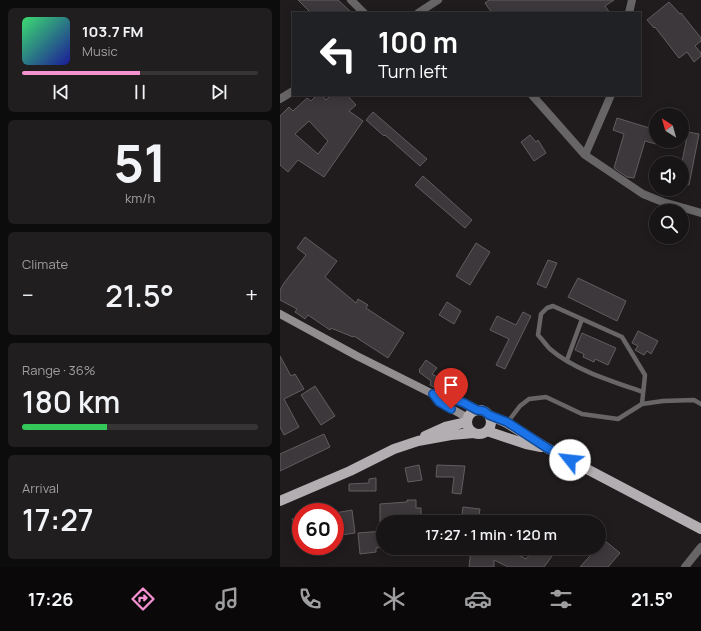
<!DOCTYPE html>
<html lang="en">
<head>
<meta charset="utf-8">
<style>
	body { margin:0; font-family:Manrope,sans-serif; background:#211e1f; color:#f1f3f6; height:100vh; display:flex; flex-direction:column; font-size:15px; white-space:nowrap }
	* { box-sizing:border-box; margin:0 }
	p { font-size:13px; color:#9f9fa1 }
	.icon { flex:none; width:22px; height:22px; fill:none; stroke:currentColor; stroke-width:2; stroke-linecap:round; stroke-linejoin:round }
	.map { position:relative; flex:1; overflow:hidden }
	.panel { display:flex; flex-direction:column; gap:8px; padding:8px; background:#0d0c0c; width:280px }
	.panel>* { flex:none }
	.top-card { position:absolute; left:12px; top:12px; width:349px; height:84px; border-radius:0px; box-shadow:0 2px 10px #0003,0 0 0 1px #363435; background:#202124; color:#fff; overflow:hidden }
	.needle { width:26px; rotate:323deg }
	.controls { position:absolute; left:369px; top:108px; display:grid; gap:8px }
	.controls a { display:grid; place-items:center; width:40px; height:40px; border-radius:50%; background:#181516; box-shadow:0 2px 10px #0003,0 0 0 1px #363435; font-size:20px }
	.speed { position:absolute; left:12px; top:503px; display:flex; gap:8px; font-size:20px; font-weight:700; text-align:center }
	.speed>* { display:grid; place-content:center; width:52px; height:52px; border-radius:50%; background:#181516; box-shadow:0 2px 10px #0003,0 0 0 1px #363435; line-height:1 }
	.speed .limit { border:6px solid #d22; background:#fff; color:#111 }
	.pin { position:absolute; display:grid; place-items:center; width:34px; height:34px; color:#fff; margin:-41px -17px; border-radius:50% 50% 50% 0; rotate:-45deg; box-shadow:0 0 4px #0007 }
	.pin .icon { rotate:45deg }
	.me { position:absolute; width:44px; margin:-22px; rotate:299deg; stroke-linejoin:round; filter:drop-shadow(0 0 3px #0008) }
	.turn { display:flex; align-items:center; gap:14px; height:84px; padding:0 20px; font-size:18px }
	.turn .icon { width:52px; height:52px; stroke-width:2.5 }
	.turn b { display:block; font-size:28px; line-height:34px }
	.big { font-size:30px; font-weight:600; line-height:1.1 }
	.panel .card { flex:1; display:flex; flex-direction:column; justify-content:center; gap:6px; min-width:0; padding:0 14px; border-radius:6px; background:#211e1f }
	.panel .dial { align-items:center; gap:0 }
	.dial b { font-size:52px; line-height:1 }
	.song { display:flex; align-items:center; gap:12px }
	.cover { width:48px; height:48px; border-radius:6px; background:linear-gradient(135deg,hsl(140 70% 55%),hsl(240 70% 35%)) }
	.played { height:4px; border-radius:2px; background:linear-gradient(90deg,#f590d1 50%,#363435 50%) }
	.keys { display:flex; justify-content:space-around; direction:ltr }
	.heat { display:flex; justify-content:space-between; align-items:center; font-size:22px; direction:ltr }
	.charge { height:6px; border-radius:3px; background:linear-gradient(90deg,#34c759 36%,#363435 0) }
	.trip { position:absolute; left:96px; top:515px; width:230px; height:40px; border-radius:20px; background:#181516; box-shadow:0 2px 10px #0003,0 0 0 1px #363435; font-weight:600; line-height:40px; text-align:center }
	.dock { display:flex; height:64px; justify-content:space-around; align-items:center; background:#0a0809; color:#9f9fa1 }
	.dock .icon { width:28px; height:28px }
	.dock .on { color:#f590d1 }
	.dock b { font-size:18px; color:#f1f3f6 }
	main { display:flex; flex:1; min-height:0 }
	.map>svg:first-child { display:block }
</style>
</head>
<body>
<main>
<section class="panel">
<div class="card">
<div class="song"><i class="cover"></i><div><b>103.7 FM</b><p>Music</p></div></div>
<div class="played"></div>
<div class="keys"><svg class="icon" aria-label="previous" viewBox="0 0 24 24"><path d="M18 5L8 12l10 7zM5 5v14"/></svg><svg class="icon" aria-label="pause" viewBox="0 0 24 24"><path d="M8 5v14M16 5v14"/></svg><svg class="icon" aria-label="next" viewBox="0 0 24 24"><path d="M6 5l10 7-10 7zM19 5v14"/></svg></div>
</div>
<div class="card dial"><b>51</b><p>km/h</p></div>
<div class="card"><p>Climate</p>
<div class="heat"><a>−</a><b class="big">21.5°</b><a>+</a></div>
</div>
<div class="card"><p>Range · 36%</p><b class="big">180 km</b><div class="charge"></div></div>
<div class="card"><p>Arrival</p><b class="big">17:27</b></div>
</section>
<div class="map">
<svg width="421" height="567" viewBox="0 0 421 567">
	<rect width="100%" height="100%" fill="#201c1e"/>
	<path fill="#3d383b" stroke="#625c5f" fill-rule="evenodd" d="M18,0H58L72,13H31Z
		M209,0H334L325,6L330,13H212L205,3Z
		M389,2L400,14L401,13L421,38V41L415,46L421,53V56L414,62L407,52L399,58L375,27L374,28L367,20Z
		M37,95H42L46,100L51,95H67L76,105L69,111L83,121L44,177L18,160L8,172L0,165V116L9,107L13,111L27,98L31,101ZM29,121L48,141L38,154L15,134Z
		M93,112L147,159L140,166L105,135L104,136L86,120Z
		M337,118L376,130V144L365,141L354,178L347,177L334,168L344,134L333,130Z
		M408,132L419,134L409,185L402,183V162Z
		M250,135L256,142L258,140L266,153L254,161L241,142Z
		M143,176L192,220L185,228L135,185Z
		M25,237L57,261L45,277L76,303L78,299L88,305L86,308L124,333L108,358L74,336L73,337L51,328L50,330L28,315L25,319L15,312L17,309L0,300V290L4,283L26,255L17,248Z
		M196,243L210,252L190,285L176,276Z
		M268,260L277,263L266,288L257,284Z
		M298,278L346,301L337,321L288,297Z
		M167,302L181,311L174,324L159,315Z
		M243,312L251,316L225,369L216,365L229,339L210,330L217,316L236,325Z
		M358,331L378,341L371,354L367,351L364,355L355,350L358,346L352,343Z
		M302,333L336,348L328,365L315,359L314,362L303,357L304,354L295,350Z
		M0,356L11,376L15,374L24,389L4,399L19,427L4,435L0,427Z
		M146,360L157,368L152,374L163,380L157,389L150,385L151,381L139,372L140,371L139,370Z
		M35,386L55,416L41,425L21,395Z
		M44,434L50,447L0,471V454Z
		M139,465L142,480L128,482L125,468Z
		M157,465L185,466L181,494L172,493L174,477H156Z
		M96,478V491H69V484L89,483V479Z
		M127,500H136V508H141V522H100V504L127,502Z
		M183,507L200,509L198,522H181Z
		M72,510L75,533L55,536V513Z
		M21,516V541L12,519Z
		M103,531V547L96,548V552L80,554L78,533Z
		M324,540L340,553L328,567H300L317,548H319V545Z
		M255,548H278L264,567H228L214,560V567H189L191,550L226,554L229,550L246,559Z"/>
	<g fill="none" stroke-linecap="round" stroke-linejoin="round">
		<path stroke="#676566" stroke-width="4.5" d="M287,360L302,319
			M362,404L365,375L342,337L273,306L267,308L261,314L258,335C262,339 266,345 270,349C294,370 334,382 363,392
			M227,423L240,406L249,399L266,397L302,414L338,419L362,404L383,401L414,400L421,404"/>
		<path stroke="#676566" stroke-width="8" d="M71,0L84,13
			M138,13L158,0
			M349,13L352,0
			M252,95L305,155L363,194L383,202L421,213
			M0,99L13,91
			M305,155L331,95
			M405,567L421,547"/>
		<path stroke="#928e90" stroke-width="8" d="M0,314L77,356L153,394C169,395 183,403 197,410
			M153,394L159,402L188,418"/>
		<path stroke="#b3aeb1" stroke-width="10" d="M187 422a12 12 0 1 1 24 0a12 12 0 1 1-24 0Z
			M209,415L227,423L267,448L421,529
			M207,431L246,444L261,447
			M145,436L165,427L187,422
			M0,501L70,471L114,449L138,441L171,435L194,433"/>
	</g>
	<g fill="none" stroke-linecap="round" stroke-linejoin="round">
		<g stroke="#114b97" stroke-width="10">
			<path id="route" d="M171,409L159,402L153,394L162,395L184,403L197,410L204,411L209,415L227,422L267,448L290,460"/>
		</g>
		<use href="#route" stroke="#1a73e8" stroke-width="7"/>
	</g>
</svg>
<div class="controls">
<a><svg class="needle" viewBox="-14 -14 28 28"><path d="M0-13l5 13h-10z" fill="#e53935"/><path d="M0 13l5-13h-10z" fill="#9f9fa1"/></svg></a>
<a><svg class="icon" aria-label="sound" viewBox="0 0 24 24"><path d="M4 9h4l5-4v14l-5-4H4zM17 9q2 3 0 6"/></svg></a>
<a><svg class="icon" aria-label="search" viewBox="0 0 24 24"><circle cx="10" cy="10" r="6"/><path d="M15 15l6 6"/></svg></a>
</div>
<div class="speed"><div class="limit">60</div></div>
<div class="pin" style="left:171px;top:409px;background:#d93025"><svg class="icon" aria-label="arrive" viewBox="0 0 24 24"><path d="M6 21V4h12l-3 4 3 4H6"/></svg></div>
<svg class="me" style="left:290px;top:460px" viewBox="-20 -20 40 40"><circle r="19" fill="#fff"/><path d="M0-13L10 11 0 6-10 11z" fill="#1a73e8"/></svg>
<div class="trip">17:27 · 1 min · 120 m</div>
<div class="top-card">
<div class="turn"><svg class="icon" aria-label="left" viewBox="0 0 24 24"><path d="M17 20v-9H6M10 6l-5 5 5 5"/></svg><div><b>100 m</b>Turn left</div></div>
</div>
</div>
</main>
<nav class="dock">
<b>17:26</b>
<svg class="icon on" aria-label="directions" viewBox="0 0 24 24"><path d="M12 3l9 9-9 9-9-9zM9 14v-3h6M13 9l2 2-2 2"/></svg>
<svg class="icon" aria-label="music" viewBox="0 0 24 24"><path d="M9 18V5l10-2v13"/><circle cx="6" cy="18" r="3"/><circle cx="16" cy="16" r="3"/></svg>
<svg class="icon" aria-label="phone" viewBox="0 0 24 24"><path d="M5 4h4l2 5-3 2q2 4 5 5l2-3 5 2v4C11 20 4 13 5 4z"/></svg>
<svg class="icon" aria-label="climate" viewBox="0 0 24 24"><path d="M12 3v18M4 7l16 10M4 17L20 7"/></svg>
<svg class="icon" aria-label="car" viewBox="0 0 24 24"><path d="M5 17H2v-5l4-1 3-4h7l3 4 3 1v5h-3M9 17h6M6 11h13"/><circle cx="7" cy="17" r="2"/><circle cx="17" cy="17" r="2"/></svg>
<svg class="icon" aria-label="filters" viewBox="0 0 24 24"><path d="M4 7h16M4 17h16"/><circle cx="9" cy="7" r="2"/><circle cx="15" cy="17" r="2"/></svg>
<b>21.5°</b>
</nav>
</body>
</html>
